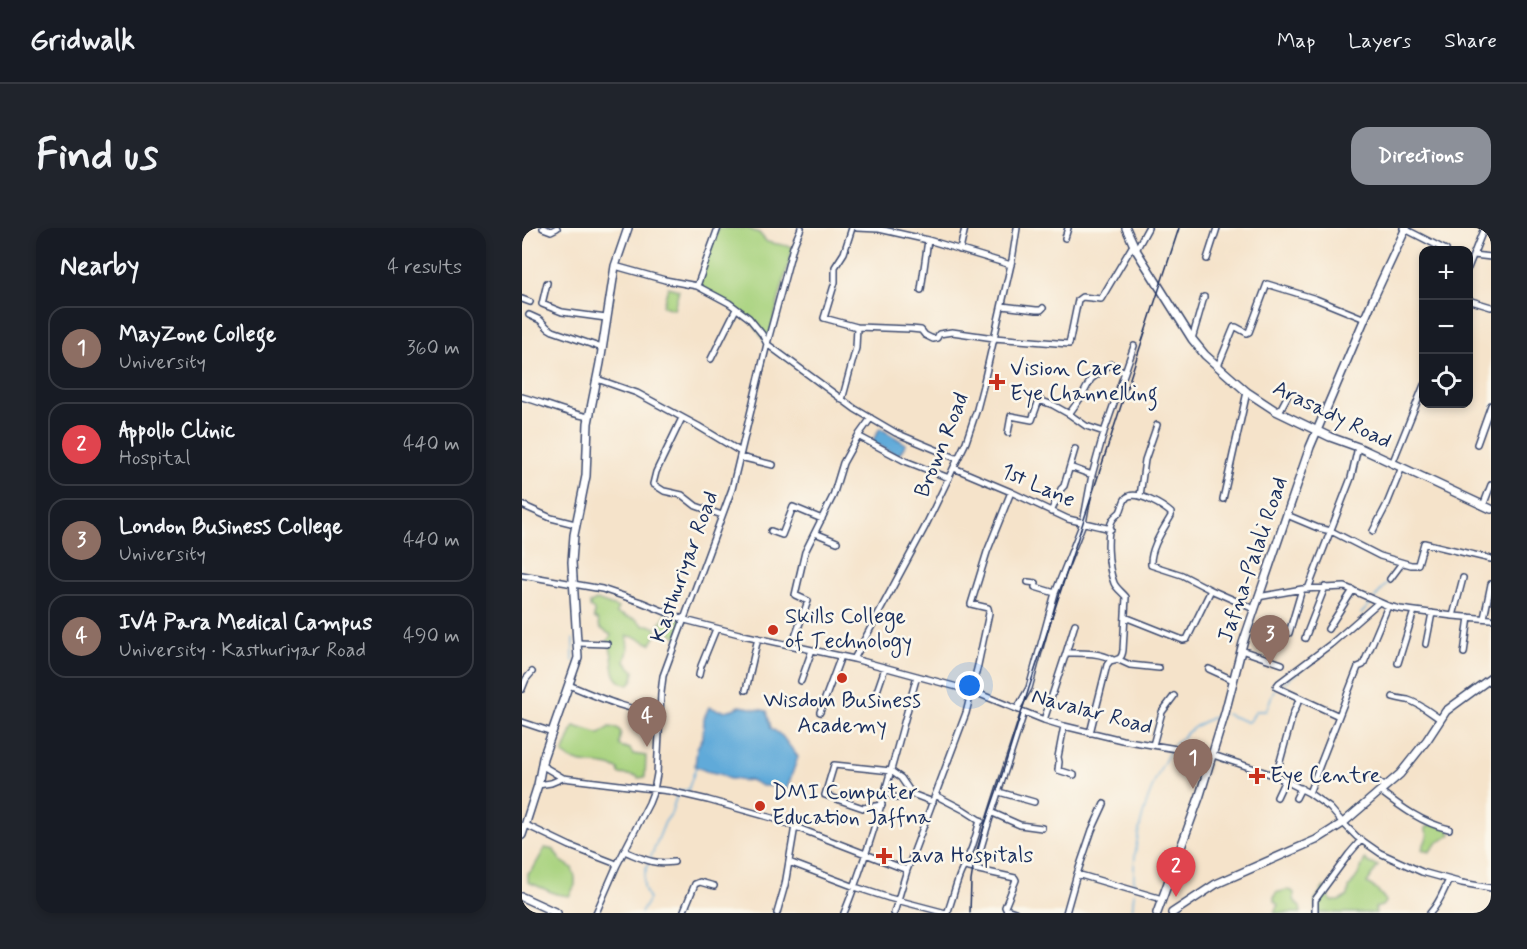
<!DOCTYPE html>
<html lang="en">
<head>
<meta charset="utf-8">
<style>
  body { margin:0; font-family:Mynerve,sans-serif; background:#20242c; color:#f1f3f6 }
  .controls { position:absolute; right:18px; top:18px; display:grid; overflow:hidden; border-radius:12px; box-shadow:0 3px 9px #0003 }
  .controls button { width:54px; height:54px; display:grid; place-items:center; padding:0; border:0; border-bottom:2px solid #363941; background:#171b24; color:#f1f3f6; font:30px sans-serif }
  .you { position:absolute; left:448px; top:458px; width:21px; height:21px; margin:-15px; border:4px solid #fff; border-radius:50%; background:#1a73e8; box-shadow:0 0 0 9px #1a73e833 }
  .badge { display:grid; place-items:center; width:39px; height:39px; border-radius:50%; background:#8c9099; color:#fff; font-size:20px; font-weight:700 }
  .pin { position:absolute; translate:-50% -50px; filter:drop-shadow(0 2px 3px #0008) }
  .pin::after { content:''; position:absolute; top:32px; width:21px; height:18px; background:inherit; clip-path:polygon(0 0,100% 0,50% 100%) }
  .list { margin:0; padding:0; list-style:none }
  h2 { display:flex; justify-content:space-between; align-items:center; height:78px; margin:0; padding:0 24px; font-size:26px }
  h2 small { font-size:20px; font-weight:400; color:#9ea1a6 }
  .list li { display:grid; grid-template-columns:39px 1fr auto; gap:18px; align-items:center; box-sizing:border-box; height:84px; margin:0 12px 12px; padding:0 12px; border:2px solid #363941; border-radius:18px }
  .list b { display:block; font-size:22px; white-space:nowrap }
  .list p { margin:0; font-size:20px; white-space:nowrap; color:#9ea1a6 }
  .list em { font-size:20px; font-style:normal; color:#9ea1a6 }
  .icon { flex:none; width:33px; height:33px; fill:none; stroke:currentColor; stroke-width:2; stroke-linecap:round; stroke-linejoin:round }
  .map { position:relative; flex:none; width:969px; height:685px; overflow:hidden; border-radius:18px }
  header { display:flex; align-items:center; gap:36px; box-sizing:border-box; height:84px; padding:0 30px; background:#171b24; border-bottom:2px solid #363941 }
  header strong { font-size:28px }
  nav { display:flex; gap:33px; margin-inline-start:auto; font-size:21px }
  .intro { display:flex; align-items:center; justify-content:space-between; box-sizing:border-box; height:144px; padding:0 36px }
  h1 { margin:0; font-size:42px }
  .button { padding:15px 27px; border-radius:18px; background:#8c9099; color:#fff; font-size:21px; font-weight:700 }
  main { display:flex; gap:36px; padding:0 36px }
  aside { flex:1; background:#171b24; border-radius:18px; box-shadow:0 3px 9px #0003 }
  .map>svg:first-child { display:block }
  .green { fill:#a7d27d; stroke:#61806e; stroke-width:1.5 }
  .water { fill:#61aad9; stroke:#3e6c9c; stroke-width:1.5 }
  .lines { fill:none; stroke-linecap:round; stroke-linejoin:round }
  .stream { stroke:#61aad9; stroke-width:1.5 }
  .minor-casing { stroke:#3c4a6e; stroke-width:8 }
  .major-casing { stroke:#3c4a6e; stroke-width:10 }
  .minor { stroke:#fff; stroke-width:5 }
  .major { stroke:#fff; stroke-width:7 }
  .rail { stroke:#1b2f5e; stroke-width:1.5 }
  .poi-dot { fill:#c8321e; stroke:#fbf7ec; stroke-width:2 }
  .labels { text-anchor:middle; dominant-baseline:central; stroke-width:5; stroke-linejoin:round; paint-order:stroke }
  .poi-label { font-size:22px; fill:#1b2f5e; stroke:#fbf7ec; text-anchor:start }
  .street-label { font-size:22px; fill:#1b2f5e; stroke:#fbf7ec }
</style>
</head>
<body>
<header>
<strong>Gridwalk</strong>
<nav><a>Map</a><a>Layers</a><a>Share</a></nav>
</header>
<div class="intro"><h1>Find us</h1><a class="button">Directions</a></div>
<main>
<aside>
<h2>Nearby<small>4 results</small></h2>
<ul class="list">
<li><span class="badge" style="background:#8d6e63">1</span><div><b>MayZone College</b><p>University</p></div><em>360 m</em></li>
<li><span class="badge" style="background:#e0444e">2</span><div><b>Appollo Clinic</b><p>Hospital</p></div><em>440 m</em></li>
<li><span class="badge" style="background:#8d6e63">3</span><div><b>London Business College</b><p>University</p></div><em>440 m</em></li>
<li><span class="badge" style="background:#8d6e63">4</span><div><b>IVA Para Medical Campus</b><p>University · Kasthuriyar Road</p></div><em>490 m</em></li>
</ul>
</aside>
<div class="map">
<svg width="969" height="685" viewBox="0 0 969 685">
  <rect width="100%" height="100%" fill="#fbf7ec"/>
  <filter id="ink" filterUnits="userSpaceOnUse"><feTurbulence type="fractalNoise" baseFrequency=".0167" numOctaves="2"/><feDisplacementMap in="SourceGraphic" scale="12" xChannelSelector="R" yChannelSelector="G"/><feConvolveMatrix kernelMatrix="1 2 1 2 8 2 1 2 1" color-interpolation-filters="sRGB"/></filter>
  <filter id="wash" filterUnits="userSpaceOnUse"><feTurbulence type="fractalNoise" baseFrequency=".008" numOctaves="4" result="noise"/><feDisplacementMap in="SourceGraphic" scale="24" xChannelSelector="R" yChannelSelector="G"/><feGaussianBlur stdDeviation="1.35" result="paint"/><feColorMatrix in="noise" values="0 0 0 0 0 0 0 0 0 0 0 0 0 0 0 0 0 1.4 0 .05"/><feComposite in="paint" operator="in"/></filter>
  <g filter="url(#wash)">
    <rect width="100%" height="100%" fill="#f5e3ca"/>
    <path class="green" d="M196,0H224L237,5L245,14L271,19L245,116L227,90L175,58Z
      M146,59L157,62L152,81L141,78Z
      M75,372L96,380L94,385L115,392L122,398L127,397L134,400V407L129,416L113,409L105,408L106,422L103,434L112,443L111,451L107,457C83,452 96,427 85,414L89,407L78,400L76,392L72,390V382L68,379V375Z
      M144,385L163,392L156,409L137,398Z
      M52,498L78,506L87,499L95,500L99,504L97,516L98,518L108,521L111,526L124,528L123,549L116,550L115,548L97,546L96,541C77,532 59,541 41,526Z
      M910,596L927,601L929,606C925,611 920,611 915,615C912,618 910,621 907,624L900,621L906,607L903,600Z
      M23,620L32,622L38,632L50,640L53,649V657L47,668L34,666L6,654V646L11,641Z
      M843,631L847,635L856,638L845,655C852,659 860,667 864,673L860,678L853,680L854,685H793V672L802,659L804,666L810,673H817L826,668L827,660L836,647Z
      M764,662L770,663L772,665C771,671 774,676 778,679L779,685H752L756,677L752,673V669L754,665Z"/>
    <path class="water" d="M358,200L384,216L376,228L350,214Z
      M218,478L245,483L249,500L260,508L276,529L264,563L249,558H240L228,552L220,553L214,551H207L198,546L184,543L173,538L175,520L181,509L182,490L187,479C199,484 206,484 218,478Z"/>
    <g class="lines">
      <path class="stream" d="M48,358L49,364
        M853,370L867,353
        M839,386L850,374
        M51,433V411
        M759,457L781,440
        M704,486L725,494L728,493L734,483H744L752,462
        M652,518C664,503 682,492 700,486
        M157,563L166,562L174,539
        M128,631L143,594L149,586L155,567
        M612,659C610,610 625,563 649,521
        M119,685L127,671C119,657 121,650 126,636
        M610,685L612,664"/>
    </g>
  </g>
  <g filter="url(#ink)">
    <g class="lines">
      <defs>
        <path id="minor" d="M21,0L29,3L35,0
          M330,0L322,25L313,39V54L302,90L335,99L389,101L399,102L403,107L411,111L415,110L417,106L430,104L472,110L547,116L556,72L560,69L579,71L611,17
          M335,0L357,1L406,12L489,37
          M881,0L924,22
          M543,10L546,0
          M438,22L443,0
          M614,22L626,0
          M952,27L969,29
          M685,31L695,0
          M93,38L143,52L175,58L207,75L227,90L240,106L245,116L333,181L374,205L436,231
          M946,40L962,0
          M25,55L20,76L40,84L84,90
          M175,58L196,0
          M399,62L406,12
          M0,71L8,74
          M946,72L969,79
          M480,78L514,82H519L521,80
          M7,87L18,92L26,100L31,103L80,120
          M670,111L682,69
          M189,131L214,81
          M696,138L712,99H714L725,105L727,104L745,56L794,71L843,91
          M75,151L115,165L176,198L219,224
          M0,169C23,175 43,185 67,189
          M320,172L334,120L335,99
          M757,184L765,169
          M160,190L134,244L131,256L142,263L160,267L174,278L200,287
          M582,204L564,198L547,186L560,168L569,151L589,136L602,144
          M486,205L489,188L510,192L517,172L531,177L547,186
          M336,208L383,233L427,250
          M955,216L969,177
          M218,229L251,237
          M870,236L902,157
          M548,239L570,247
          M432,240L489,264L546,291L589,301
          M618,268L623,232L635,197
          M701,271L725,164
          M0,277L29,290L53,296
          M961,278L969,257
          M529,284L539,261L542,258L553,221
          M765,287L796,300L809,303L858,328L889,337H894L896,336L902,315L969,331
          M249,303L260,307L271,279L300,291
          M851,303L865,276L880,239
          M293,305L315,314
          M0,347L80,361L119,374L163,392L221,407L332,431L450,463L522,492L542,498L600,512L691,527L754,548L787,565L808,580L821,595L835,609L858,625L900,644L940,655L969,660
          M868,351L880,335
          M506,354L514,355L513,359L533,365
          M786,361L829,250L836,219
          M736,369L780,361L823,359L866,378L878,381L931,388L969,391
          M931,388L941,350
          M603,389L661,412L665,411L689,362L732,381
          M962,390L969,356
          M553,396L544,425C559,425 578,424 591,432
          M806,401L831,362
          M767,405L780,361
          M783,410L803,359
          M56,415L85,416
          M904,416L910,385
          M270,417L286,373L273,367L283,324L311,268L321,235L336,208L349,190
          M719,422L760,436
          M942,425L947,389
          M332,431L403,299L444,214L455,181L461,158L490,32L495,0
          M597,432L608,437L637,440
          M876,435L892,383
          M687,441L711,452
          M177,447L179,438L194,401
          M279,453L290,422
          M47,457C76,469 106,483 138,485
          M0,461L4,451L10,444
          M224,462L236,410
          M353,469L363,440
          M871,469C877,471 881,471 886,472C897,475 909,485 918,491
          M495,481L507,460L533,365L561,295L570,247L582,204L612,118
          M298,484L319,428
          M817,488L754,459L757,455L809,416L857,374
          M522,492L544,425
          M0,494L30,504
          M542,498L536,529L537,534L536,542L552,547
          M568,505L585,437L588,433C597,431 600,431 601,422L604,369C600,364 594,360 592,355C586,340 583,304 591,291C593,288 596,286 598,284C601,279 601,270 607,268C618,264 641,278 649,285V288C641,302 628,320 629,337L660,347L689,362
          M631,517L640,484L652,468
          M847,547L862,558
          M754,548L771,486L778,470
          M41,550L147,563L186,572L250,590L385,642
          M16,557L29,555L41,550L19,537
          M858,563C879,579 900,595 927,601
          M477,564L512,574
          M364,565L374,570L390,566
          M787,565L836,439L841,437L866,378
          M413,567L442,582L459,593
          M755,569L763,552
          M774,570L779,560
          M360,577L341,580L303,567L312,537L369,543L379,550L390,566L411,574
          M473,586L498,597L520,600
          M4,597L48,618L92,635
          M102,623C122,631 131,637 152,634
          M267,634L333,659L367,670L424,685L426,683C431,670 434,654 440,642C448,627 454,609 458,592
          M443,639L493,650L494,652L483,679L484,681L493,684
          M453,641C467,588 486,536 502,484
          M555,646L570,602L582,576
          M74,685L95,637L127,575L132,562L135,546L139,465L141,448L210,261L245,116L271,19L279,0
          M161,685L173,656L178,654L192,658
          M255,685L263,657L273,598
          M322,685C332,662 339,639 347,616C365,561 379,504 395,448
          M372,685L385,642L444,485L456,437L467,385L466,380L449,376L465,324L489,264
          M544,685L555,646L640,671
          M793,685V672L827,626L839,612
          M908,685C918,675 921,663 927,652"/>
        <path id="major" d="M604,0L614,22L670,111L683,127L725,164L754,183L808,209L836,219L969,281
          M0,607L16,557L21,530L56,430L50,334L52,307L64,248L66,195L78,135L93,38L106,0
          M0,669L35,685
          M635,685L678,567L703,485L721,415L788,219L852,69L884,0
          M650,685L694,656L794,612L821,595L878,546L905,512L924,483L932,477L969,450"/>
      </defs>
      <use href="#minor" class="minor-casing"/>
      <use href="#major" class="major-casing"/>
      <use href="#minor" class="minor"/>
      <use href="#major" class="major"/>
      <path class="rail" d="M448,685L449,653L451,640L462,599L478,553L507,460L657,0"/>
    </g>
  </g>
  <g class="poi-dot">
    <path d="M472 145h6v6h6v6h-6v6h-6v-6h-6v-6h6z"/>
    <circle cx="251" cy="402" r="6"/>
    <circle cx="320" cy="450" r="6"/>
    <path d="M732 539h6v6h6v6h-6v6h-6v-6h-6v-6h6z"/>
    <circle cx="238" cy="578" r="6"/>
    <path d="M359 619h6v6h6v6h-6v6h-6v-6h-6v-6h6z"/>
  </g>
  <g class="labels">
    <g class="poi-label">
      <text x="488" y="141">Vision Care<tspan x="488" dy="25">Eye Channelling</tspan></text>
      <text x="263" y="389">Skills College<tspan x="263" dy="25">of Technology</tspan></text>
      <text x="320" y="473" text-anchor="middle">Wisdom Business<tspan x="320" dy="25">Academy</tspan></text>
      <text x="748" y="548">Eye Centre</text>
      <text x="250" y="565">DMI Computer<tspan x="250" dy="25">Education Jaffna</tspan></text>
      <text x="376" y="628">Lava Hospitals</text>
    </g>
    <g class="street-label">
      <text transform="translate(810 187) rotate(26)">Arasady Road</text>
      <text transform="translate(420 217) rotate(-68)">Brown Road</text>
      <text transform="translate(516 258) rotate(24)">1st Lane</text>
      <text transform="translate(731 332) rotate(-71)">Jafna-Palali Road</text>
      <text transform="translate(163 339) rotate(-70)">Kasthuriyar Road</text>
      <text transform="translate(570 484) rotate(15)">Navalar Road</text>
    </g>
  </g>
</svg>
<div class="controls">
<button>+</button>
<button>−</button>
<button><svg class="icon" aria-label="locate" viewBox="0 0 24 24"><circle cx="12" cy="12" r="6"/><path d="M12 2v4M12 18v4M2 12h4M18 12h4"/></svg></button>
</div>
<div class="you"></div>
<div class="pin badge" style="left:671px;top:561px;background:#8d6e63">1</div>
<div class="pin badge" style="left:654px;top:669px;background:#e0444e">2</div>
<div class="pin badge" style="left:748px;top:437px;background:#8d6e63">3</div>
<div class="pin badge" style="left:125px;top:519px;background:#8d6e63">4</div>
</div>
</main>
</body>
</html>
